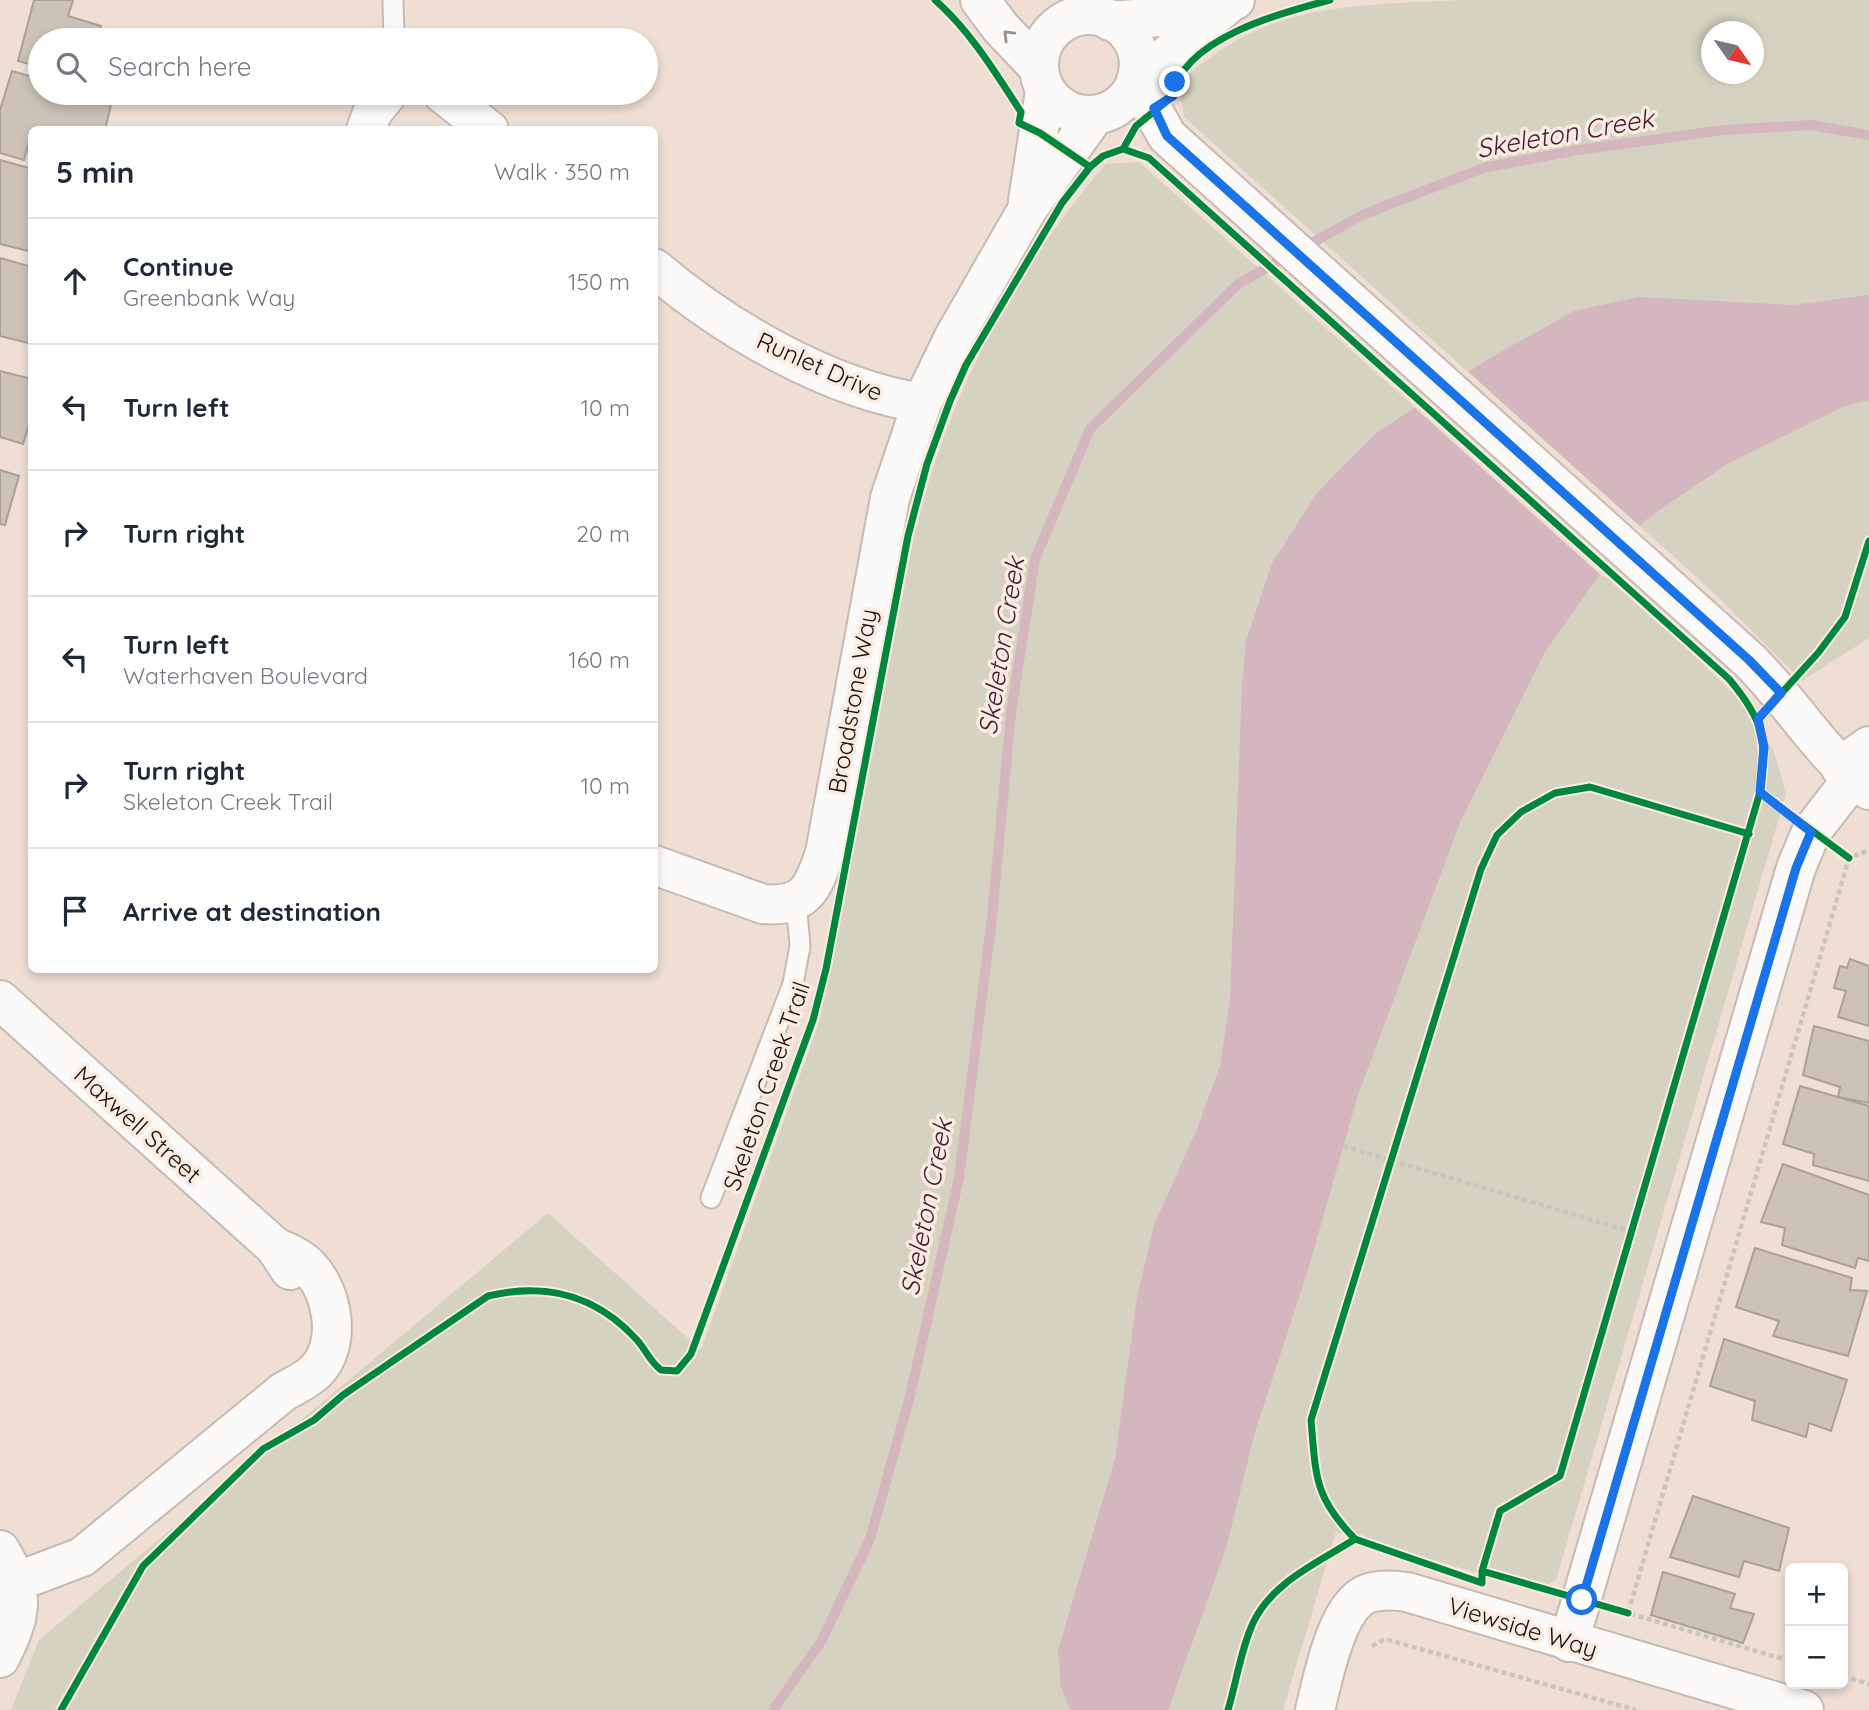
<!DOCTYPE html>
<html lang="en">
<head>
<meta charset="utf-8">
<style>
  body { margin:0; font-family:Quicksand,sans-serif; background:#f6f6f7; color:#1f2937 }
  .controls { position:absolute; right:21px; bottom:21px; display:grid; overflow:hidden; border-radius:10px; box-shadow:0 4px 10px #0003 }
  .controls button { width:63px; height:63px; display:grid; place-items:center; padding:0; border:0; border-bottom:2px solid #e0e1e3; background:#fff; color:#1f2937; font:35px sans-serif }
  .compass { position:absolute; left:1701px; top:21px; width:63px; height:63px; border-radius:50%; background:#fff; box-shadow:0 4px 10px #0003; rotate:124deg }
  .stop { position:absolute; width:21px; height:21px; margin:-16px; border:5px solid #1a73e8; border-radius:50%; background:#fff }
  .stop.end { background:#1a73e8; border-color:#fff; box-shadow:0 2px 7px #0008 }
  .list { margin:0; padding:0; list-style:none }
  h2 { display:flex; justify-content:space-between; align-items:center; height:91px; margin:0; padding:0 28px; font-size:30px }
  h2 small { font-size:23px; font-weight:400; color:#747a83 }
  .list li { display:grid; grid-template-columns:46px 1fr auto; gap:21px; align-items:center; box-sizing:border-box; height:126px; padding:0 28px; border-top:2px solid #e0e1e3 }
  .list b { display:block; font-size:26px; white-space:nowrap }
  .list p { margin:0; font-size:23px; white-space:nowrap; color:#747a83 }
  .list em { font-size:23px; font-style:normal; color:#747a83 }
  .icon { flex:none; width:38px; height:38px; fill:none; stroke:currentColor; stroke-width:2; stroke-linecap:round; stroke-linejoin:round }
  .map { position:relative; flex:none; width:1869px; height:1710px; overflow:hidden }
  .search { position:absolute; background:#fff; box-shadow:0 4px 10px #0003; left:28px; top:28px; width:630px; height:77px; display:flex; align-items:center; gap:18px; box-sizing:border-box; padding:0 24px; border-radius:38px; color:#747a83; font-size:26px }
  .panel { position:absolute; background:#fff; box-shadow:0 4px 10px #0003; left:28px; top:126px; width:630px; height:847px; border-radius:10px }
  .map>svg:first-child { display:block }
  .green { fill:#d6d2c1; fill-rule:evenodd }
  .water { fill:#d4b6bf }
  .pier { fill:#eeded4 }
  .lines { fill:none; stroke-linecap:round; stroke-linejoin:round }
  .stream { stroke:#d4b6bf; stroke-width:10 }
  .building { fill:#ccc2b7; stroke:#aaa096; stroke-width:2 }
  .service-casing { stroke:#c6bab2; stroke-width:23 }
  .minor-casing { stroke:#c6bab2; stroke-width:42 }
  .path { stroke:#c9c3c1; stroke-width:4.5; stroke-dasharray:5 3.5; stroke-linecap:butt }
  .service { stroke:#fcfaf9; stroke-width:19 }
  .minor { stroke:#fcfaf9; stroke-width:38 }
  .cycleway-casing { stroke:#fcebe0; stroke-width:11 }
  .cycleway { stroke:#00873e; stroke-width:7 }
  .oneway { stroke:#97918e }
  .route { stroke:#1a73e8; stroke-width:9 }
  .labels { text-anchor:middle; dominant-baseline:central; stroke-width:7; stroke-linejoin:round; paint-order:stroke }
  .street-label { font-size:24px; fill:#1b110b; stroke:#fcebe0 }
  .water-label { font-size:26px; font-style:italic; fill:#481b34; stroke:#fcebe0 }
</style>
</head>
<body>
<div class="map">
<svg width="1869" height="1710" viewBox="0 0 1869 1710">
  <rect width="100%" height="100%" fill="#eeded4"/>
  <path class="green" d="M1462,0H1869V638L1802,681L1713,592L1184,117C1183,109 1180,98 1181,90C1182,76 1199,66 1209,59C1282,1 1374,5 1462,0ZM1712,32H1754V74H1712Z
    M1139,162L1688,650L1735,695L1774,751L1786,794L1556,1580L1536,1590L1336,1532L1283,1710H11L39,1640L548,1213L701,1350L820,1020L912,547C942,407 1012,272 1106,164Z"/>
  <path class="water" d="M1869,295V400L1845,406L1727,464L1644,521L1593,584L1545,652L1460,823L1358,1095L1308,1270L1255,1432L1226,1549L1168,1710H1070L1061,1687L1058,1650L1115,1459L1137,1297L1154,1225L1197,1129L1220,1066L1230,999L1242,685L1246,641L1272,563L1317,493L1375,434L1488,359L1574,311L1638,297L1793,305Z"/>
  <path class="pier" d="M1466,370L1643,529L1603,577L1412,405Z"/>
  <g class="lines">
    <path class="stream" d="M773,1710L822,1640L870,1539L910,1396L959,1178L992,918L1011,713L1035,559L1090,429L1238,284L1362,215L1483,168L1578,150L1724,130L1811,125L1869,135"/>
  </g>
  <path class="building" d="M34,0H73L68,16L101,26L97,38L104,40H40V67L18,61Z
    M12,71L40,79V93H88L112,100L105,130H32L24,160L0,153V110Z
    M0,160L29,168L32,252L0,244Z
    M0,258L32,267V344L0,336Z
    M0,371L32,379V415L23,444L0,437Z
    M0,470L19,476L5,525L0,524Z
    M1850,959L1869,966V1026L1838,1017L1846,991L1834,988L1840,966L1847,968Z
    M1814,1026L1869,1041V1103L1838,1097L1840,1087L1803,1075Z
    M1800,1086L1869,1106V1181L1813,1165L1814,1154L1783,1144Z
    M1783,1164L1869,1195V1261L1858,1258L1855,1268L1782,1245L1785,1228L1761,1222Z
    M1755,1248L1852,1278L1850,1290L1867,1291L1848,1356L1773,1336L1779,1321L1736,1307Z
    M1724,1339L1847,1380L1831,1431L1809,1423L1806,1437L1752,1420L1755,1401L1710,1386Z
    M1693,1496L1789,1528L1779,1571L1744,1561L1739,1577L1670,1557Z
    M1663,1572L1735,1594L1730,1608L1754,1614L1743,1643L1651,1615Z"/>
  <g class="lines">
    <defs>
      <path id="service" d="M393,0L394,40
        M711,1198L793,984L800,946L796,901"/>
      <path id="minor" d="M980,0L1001,28L1039,68
        M1039 65a50 50 0 1 1 100 0a50 50 0 1 1-100 0Z
        M1110,21L1160,17L1235,0
        M1138,71L1158,63L1226,6
        M1136,80L1167,136L1749,660C1791,701 1822,756 1869,790
        M442,93L489,130
        M366,130L372,113L388,93
        M1028,201L1045,91
        M654,268C726,329 829,389 922,403
        M1840,767L1869,746
        M654,865L763,904C805,908 813,889 825,853L890,498L922,403L954,337L1027,210L1095,115
        M0,1000L275,1247L290,1270
        M0,1550C26,1592 22,1615 0,1658
        M0,1588L82,1557L283,1392C293,1386 307,1380 315,1372C343,1345 333,1291 308,1266C299,1257 287,1252 275,1247
        M1569,1642L1796,868L1811,832L1853,778
        M1315,1710C1323,1679 1336,1604 1369,1593C1382,1589 1394,1590 1407,1592L1804,1710"/>
    </defs>
    <use href="#service" class="service-casing"/>
    <use href="#minor" class="minor-casing"/>
    <path class="path" d="M1343,1146L1629,1231
      M1372,1646L1385,1639L1636,1710
      M1790,1661L1628,1613L1849,858L1869,850
      M1843,1676L1869,1684"/>
    <use href="#service" class="service"/>
    <use href="#minor" class="minor"/>
    <defs>
      <path id="cycleway" d="M935,0C971,32 995,72 1021,112L1019,123L1040,133L1090,167
        M1123,149L1149,158L1729,679C1763,719 1768,740 1760,792L1560,1476L1500,1511L1482,1571
        M1758,719L1818,653L1845,617L1869,541
        M1760,792L1849,858
        M1355,1539L1482,1583V1571L1628,1613
        M61,1710L143,1566L263,1449L314,1420L343,1395L488,1296C547,1282 596,1295 637,1340C646,1350 650,1362 661,1370L677,1371L691,1354L813,1020L826,969L908,536L927,464L950,401L966,365L1062,203L1090,167L1103,156L1123,149L1136,126L1173,96C1181,39 1283,12 1330,0
        M1228,1710C1236,1683 1242,1645 1254,1621C1274,1581 1319,1562 1355,1539C1314,1497 1316,1477 1311,1420L1481,869L1497,835L1521,812L1555,793L1590,787L1749,834"/>
    </defs>
    <use href="#cycleway" class="cycleway-casing"/>
    <use href="#cycleway" class="cycleway"/>
  </g>
  <defs><path id="oneway-chevron" d="M-2-3.5L2.5 0L-2 3.5" fill="none" stroke-width="1.6" stroke-linecap="round" stroke-linejoin="round" transform="scale(1.75)"/></defs>
  <use class="oneway" href="#oneway-chevron" transform="translate(1008 35) rotate(-135)"/>
  <g class="lines">
    <path class="route" d="M1175,82L1173,96L1154,108L1167,136L1749,660L1781,693L1758,719L1764,747L1760,792L1811,832L1796,868L1582,1600"/>
  </g>
  <g class="labels">
    <g class="street-label">
      <text transform="translate(820 366) rotate(24)">Runlet Drive</text>
      <text transform="translate(852 701) rotate(-80)">Broadstone Way</text>
      <text transform="translate(766 1086) rotate(-71)">Skeleton Creek Trail</text>
      <text transform="translate(138 1124) rotate(42)">Maxwell Street</text>
      <text transform="translate(1523 1627) rotate(17)">Viewside Way</text>
    </g>
    <g class="water-label">
      <text transform="translate(1565 133) rotate(-10)">Skeleton Creek</text>
      <text transform="translate(1001 646) rotate(-81)">Skeleton Creek</text>
      <text transform="translate(926 1207) rotate(-79)">Skeleton Creek</text>
    </g>
  </g>
</svg>
<div class="controls">
<button>+</button>
<button>−</button>
</div>
<svg class="compass" viewBox="-18 -18 36 36"><path d="M0-13l5 13h-10z" fill="#e53935"/><path d="M0 13l5-13h-10z" fill="#747a83"/></svg>
<div class="stop" style="left:1582px;top:1600px"></div>
<div class="stop end" style="left:1175px;top:82px"></div>
<div class="search"><svg class="icon" aria-label="search" viewBox="0 0 24 24"><circle cx="10" cy="10" r="6"/><path d="M15 15l6 6"/></svg>Search here</div>
<section class="panel">
<h2>5 min<small>Walk · 350 m</small></h2>
<ul class="list">
<li><svg class="icon" aria-label="ahead" viewBox="0 0 24 24"><path d="M12 20V5M6 11l6-6 6 6"/></svg><div><b>Continue</b><p>Greenbank Way</p></div><em>150 m</em></li>
<li><svg class="icon" aria-label="left" viewBox="0 0 24 24"><path d="M17 20v-9H6M10 6l-5 5 5 5"/></svg><div><b>Turn left</b></div><em>10 m</em></li>
<li><svg class="icon" aria-label="right" viewBox="0 0 24 24"><path d="M7 20v-9h11M14 6l5 5-5 5"/></svg><div><b>Turn right</b></div><em>20 m</em></li>
<li><svg class="icon" aria-label="left" viewBox="0 0 24 24"><path d="M17 20v-9H6M10 6l-5 5 5 5"/></svg><div><b>Turn left</b><p>Waterhaven Boulevard</p></div><em>160 m</em></li>
<li><svg class="icon" aria-label="right" viewBox="0 0 24 24"><path d="M7 20v-9h11M14 6l5 5-5 5"/></svg><div><b>Turn right</b><p>Skeleton Creek Trail</p></div><em>10 m</em></li>
<li><svg class="icon" aria-label="arrive" viewBox="0 0 24 24"><path d="M6 21V4h12l-3 4 3 4H6"/></svg><div><b>Arrive at destination</b></div></li>
</ul>
</section>
</div>
</body>
</html>
